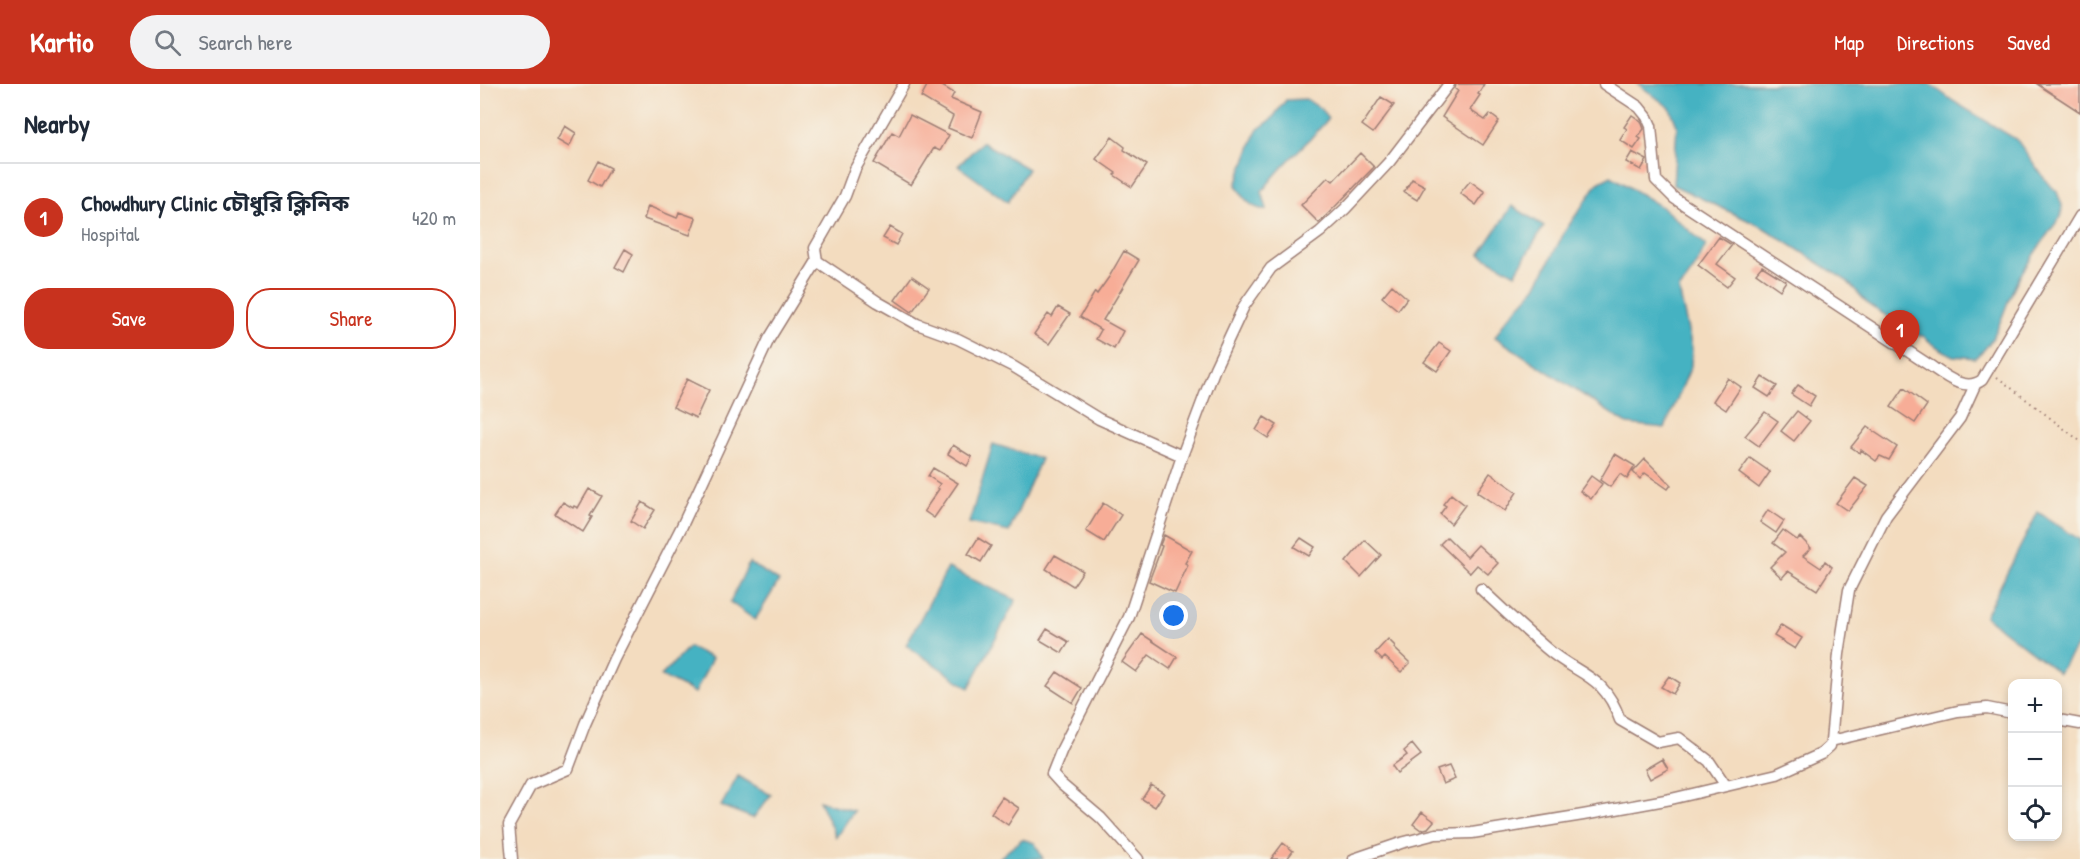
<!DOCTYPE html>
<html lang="en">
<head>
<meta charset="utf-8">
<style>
  body { margin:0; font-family:"Patrick Hand","Noto Sans Bengali",sans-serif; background:#f2f2f3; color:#1f2937 }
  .controls { position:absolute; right:18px; bottom:18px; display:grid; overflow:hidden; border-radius:12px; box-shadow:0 3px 9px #0003 }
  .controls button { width:54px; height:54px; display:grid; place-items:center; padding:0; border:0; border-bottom:2px solid #e0e1e3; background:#fff; color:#1f2937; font:30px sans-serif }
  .you { position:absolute; left:694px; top:532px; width:21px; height:21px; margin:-15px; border:4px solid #fff; border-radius:50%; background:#1a73e8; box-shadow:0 0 0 9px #1a73e833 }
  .badge { display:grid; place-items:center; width:39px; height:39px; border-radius:50%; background:#c8321e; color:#fff; font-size:20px; font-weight:700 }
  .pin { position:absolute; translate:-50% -50px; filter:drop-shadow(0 2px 3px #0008) }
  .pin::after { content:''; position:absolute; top:32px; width:21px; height:18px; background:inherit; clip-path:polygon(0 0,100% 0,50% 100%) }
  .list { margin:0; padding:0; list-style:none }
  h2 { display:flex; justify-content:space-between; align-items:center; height:78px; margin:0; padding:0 24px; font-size:26px }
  h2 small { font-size:20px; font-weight:400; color:#747a83 }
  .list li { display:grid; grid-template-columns:39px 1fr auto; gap:18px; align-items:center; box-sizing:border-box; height:108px; padding:0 24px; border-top:2px solid #e0e1e3 }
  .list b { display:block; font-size:22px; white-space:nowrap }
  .list p { margin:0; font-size:20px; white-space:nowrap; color:#747a83 }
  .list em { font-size:20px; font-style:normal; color:#747a83 }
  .actions { display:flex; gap:12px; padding:18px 24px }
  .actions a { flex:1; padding:14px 0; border:2px solid #c8321e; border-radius:24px; text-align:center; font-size:21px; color:#c8321e }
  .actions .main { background:#c8321e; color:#fff }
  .icon { flex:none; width:33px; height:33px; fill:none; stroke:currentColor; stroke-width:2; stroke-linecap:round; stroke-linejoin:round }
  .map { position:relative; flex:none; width:1600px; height:775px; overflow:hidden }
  header { display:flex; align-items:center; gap:36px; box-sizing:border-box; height:84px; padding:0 30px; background:#c8321e; color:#fff }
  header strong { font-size:28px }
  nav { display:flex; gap:33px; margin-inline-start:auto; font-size:21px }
  .search { width:420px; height:54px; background:#f2f2f3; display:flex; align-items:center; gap:15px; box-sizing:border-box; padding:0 21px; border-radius:33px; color:#747a83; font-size:22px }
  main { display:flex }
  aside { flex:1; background:#fff }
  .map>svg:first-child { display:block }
  .water { fill:#45b2c2; stroke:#486876; stroke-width:1.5 }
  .building { fill:#f7ad97 }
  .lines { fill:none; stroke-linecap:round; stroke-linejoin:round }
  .street-casing { stroke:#9e7e75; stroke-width:13 }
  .path { stroke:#9e7e75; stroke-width:2; stroke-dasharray:1.5 4.5; stroke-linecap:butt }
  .street { stroke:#fff; stroke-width:10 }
</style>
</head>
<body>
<header>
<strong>Kartio</strong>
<div class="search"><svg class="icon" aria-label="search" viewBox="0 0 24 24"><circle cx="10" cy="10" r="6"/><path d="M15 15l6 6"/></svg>Search here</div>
<nav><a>Map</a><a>Directions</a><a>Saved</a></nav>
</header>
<main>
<aside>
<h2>Nearby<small></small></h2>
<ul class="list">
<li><span class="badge">1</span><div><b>Chowdhury Clinic চৌধুরি ক্লিনিক</b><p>Hospital</p></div><em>420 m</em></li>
</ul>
<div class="actions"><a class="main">Save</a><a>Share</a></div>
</aside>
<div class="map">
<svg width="1600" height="775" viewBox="0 0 1600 775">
  <rect width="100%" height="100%" fill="#f7f3e8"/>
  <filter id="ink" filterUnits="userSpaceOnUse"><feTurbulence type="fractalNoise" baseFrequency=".0167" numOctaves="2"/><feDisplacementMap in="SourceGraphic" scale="12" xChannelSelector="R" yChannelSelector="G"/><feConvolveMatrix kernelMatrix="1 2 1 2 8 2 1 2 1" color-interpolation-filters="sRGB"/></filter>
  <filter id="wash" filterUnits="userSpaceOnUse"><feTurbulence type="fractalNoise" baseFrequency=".008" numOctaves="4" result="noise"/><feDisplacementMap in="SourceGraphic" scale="24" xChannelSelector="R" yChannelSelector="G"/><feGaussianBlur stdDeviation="1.35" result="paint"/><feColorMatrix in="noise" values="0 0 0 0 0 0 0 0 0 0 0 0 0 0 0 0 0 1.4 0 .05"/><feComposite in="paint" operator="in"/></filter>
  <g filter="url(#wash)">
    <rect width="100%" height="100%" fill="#f3dcbf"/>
    <path class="water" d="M1158,0H1450L1473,17L1537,56L1566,97L1577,108L1582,121L1581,133C1566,150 1554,171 1541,190C1524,216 1522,254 1495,274L1473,272L1452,260L1443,252L1420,248L1407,232L1390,222L1367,197L1284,144L1193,101L1197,42L1190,24Z
      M826,15L841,25L848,35C827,61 801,80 782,108L787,125C772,127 763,113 756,101L777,46L791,36L806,16Z
      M502,58L548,85L528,118L478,82Z
      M1131,92L1182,123L1226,161L1216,182L1199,206L1212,264L1211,282L1185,344L1147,340L1015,253L1025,237L1056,203L1085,147L1118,99Z
      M1032,122L1064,142L1035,190L1000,170Z
      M513,360L561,375L529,448L489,439Z
      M1558,428L1600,456V557L1579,589L1505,532Z
      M269,479L299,497L275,536L250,518Z
      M468,484L536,516L489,604L426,561Z
      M209,563L232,574L215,609L181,592Z
      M258,692L291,711L273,734L241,722Z
      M339,717L374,727L356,753Z
      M542,755L555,759L563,775H518Z"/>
    <g id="blocks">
      <path class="building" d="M448,0H459L474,9L471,15L502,28L492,54L468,44L473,32L441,13Z
        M976,0H1004L998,10L1000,11L990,26L1005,36L1010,30L1019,37L1003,61L962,33L978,7L975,5Z
        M1557,0H1600V28Z
        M901,13L914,21L893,49L882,41Z
        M430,31L469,51L460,67L454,64L431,101L394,79L412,48L419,52Z
        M1152,31L1161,37L1164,45L1158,53L1161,55L1154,65L1140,56L1147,45L1144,43Z
        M85,42L96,49L89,63L77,56Z
        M632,53L645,63L644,66L667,81L652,103L634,91L636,89L616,75Z
        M1152,68L1167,76L1161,86L1146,78Z
        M880,69L894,83L839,139L821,121L848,93L853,97Z
        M118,77L131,84L120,103L108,96Z
        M932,95L945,102L937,116L924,108Z
        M990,97L1005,108L996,121L980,109Z
        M168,122L197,134L199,128L216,134L210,151L164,135Z
        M410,143L422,150L416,161L403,154Z
        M1239,153L1252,161L1237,180L1255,193L1247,203L1218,181Z
        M145,165L153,170L144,188L135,183Z
        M644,167L659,176L623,236L643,247L634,265L616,255L621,246L600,233L615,208L617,210L629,193Z
        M1282,182L1306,197L1300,206L1276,189Z
        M432,192L449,204L432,228L415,216Z
        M912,201L927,214L918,226L902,213Z
        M578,223L590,230L569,260L554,250L568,230L572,233Z
        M959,259L971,267L957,287L944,278Z
        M1282,293L1297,302L1289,313L1275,304Z
        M1248,294L1261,303L1246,326L1233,317Z
        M207,295L229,306L216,334L193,323Z
        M1318,301L1335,312L1329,322L1311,310Z
        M1424,304L1447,321L1435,339L1411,323Z
        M1317,327L1330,337L1314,357L1301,347Z
        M1285,328L1298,337L1279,362L1265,352Z
        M784,333L797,341L788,354L776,346Z
        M1387,343L1417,363L1409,376L1400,372L1396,377L1381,366L1380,369L1371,363Z
        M473,361L492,373L487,382L468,370Z
        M1135,370L1155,382L1147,395L1140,390L1130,403L1120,396Z
        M1270,374L1290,388L1279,404L1259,389Z
        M1165,375L1191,401L1188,405L1165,389L1160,395L1153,388Z
        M453,384L478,399L454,434L444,427L459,405L457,404L460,400L448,392Z
        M1010,389L1037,408L1025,427L997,408Z
        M1111,392L1122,400L1111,415L1100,407Z
        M1375,394L1388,402L1368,427L1356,419Z
        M109,405L122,412L110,432L112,433L103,448L75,430L83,418L93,424L94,422L98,424Z
        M971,410L985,421L971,440L960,430L966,422L963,420Z
        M162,418L175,426L163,445L151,437Z
        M623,419L641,431L624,458L606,447Z
        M1288,426L1304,437L1296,449L1280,438Z
        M1303,446L1317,456L1320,453L1331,464L1323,472L1341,484L1345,477L1352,483L1337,506L1308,487L1302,494L1290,483L1305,468L1293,459Z
        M684,451L712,467L705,479L708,481L695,509L669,497L682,462L680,461Z
        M967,453L987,473L998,461L1018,479L1008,490L997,481L990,489L960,460Z
        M498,454L511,462L501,478L488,470Z
        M821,454L835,463L829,472L814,463Z
        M885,456L901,471L881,493L866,478Z
        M575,471L603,487L593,502L566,485Z
        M1301,541L1322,554L1315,565L1294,552Z
        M567,545L589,558L582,569L560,556Z
        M662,550L697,573L690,585L669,571L656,588L642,578Z
        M908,555L915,562L914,564L930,579L921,588L905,573L902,576L895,569Z
        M577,588L602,604L593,619L567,602Z
        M1189,592L1200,599L1193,610L1181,603Z
        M932,660L941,671L917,689L912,682L927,671L924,667Z
        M1182,675L1188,685L1170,695L1165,685Z
        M969,682L975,695L963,700L957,686Z
        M671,701L684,709L675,723L662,715Z
        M522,713L539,724L528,741L511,729Z
        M942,728L954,737L948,744L941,746L933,740Z
        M803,759L813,767L807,775H791Z"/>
    </g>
  </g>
  <g filter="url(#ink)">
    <use href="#blocks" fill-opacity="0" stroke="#9e7e75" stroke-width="1.5"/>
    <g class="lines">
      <defs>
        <path id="street" d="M1124,0L1159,23L1167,33L1171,42L1176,96L1194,114L1449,281C1464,291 1485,309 1502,296L1600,132
          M337,177L398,218L437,240L478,255L534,283L619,335L702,372
          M1001,505C1022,525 1044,545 1066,564C1098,592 1124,589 1140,636L1178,658L1199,654L1229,677L1246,702
          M1578,636L1600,640
          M1351,657L1478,627L1507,624L1532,629
          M32,775L29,741L51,701L88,685L105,640L134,575L202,442L289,255L337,177L335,164L365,112L375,85L424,0
          M658,775L621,734L581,700L572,690L582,665L649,533L702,372L735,284L764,222L791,184L840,148L865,125L910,77L969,0
          M874,775L921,759L956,750L992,749L1103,731L1191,715L1297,690L1341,670L1350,662L1351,657L1359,570L1369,506L1406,432L1480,334L1495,301"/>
      </defs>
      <use href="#street" class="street-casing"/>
      <path class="path" d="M1517,293L1600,357"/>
      <use href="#street" class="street"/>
    </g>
  </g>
</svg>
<div class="controls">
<button>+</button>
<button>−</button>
<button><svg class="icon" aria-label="locate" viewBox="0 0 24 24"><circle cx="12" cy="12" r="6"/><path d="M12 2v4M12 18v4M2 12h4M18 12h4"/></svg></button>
</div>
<div class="you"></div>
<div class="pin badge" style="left:1420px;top:276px">1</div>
</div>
</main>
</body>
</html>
